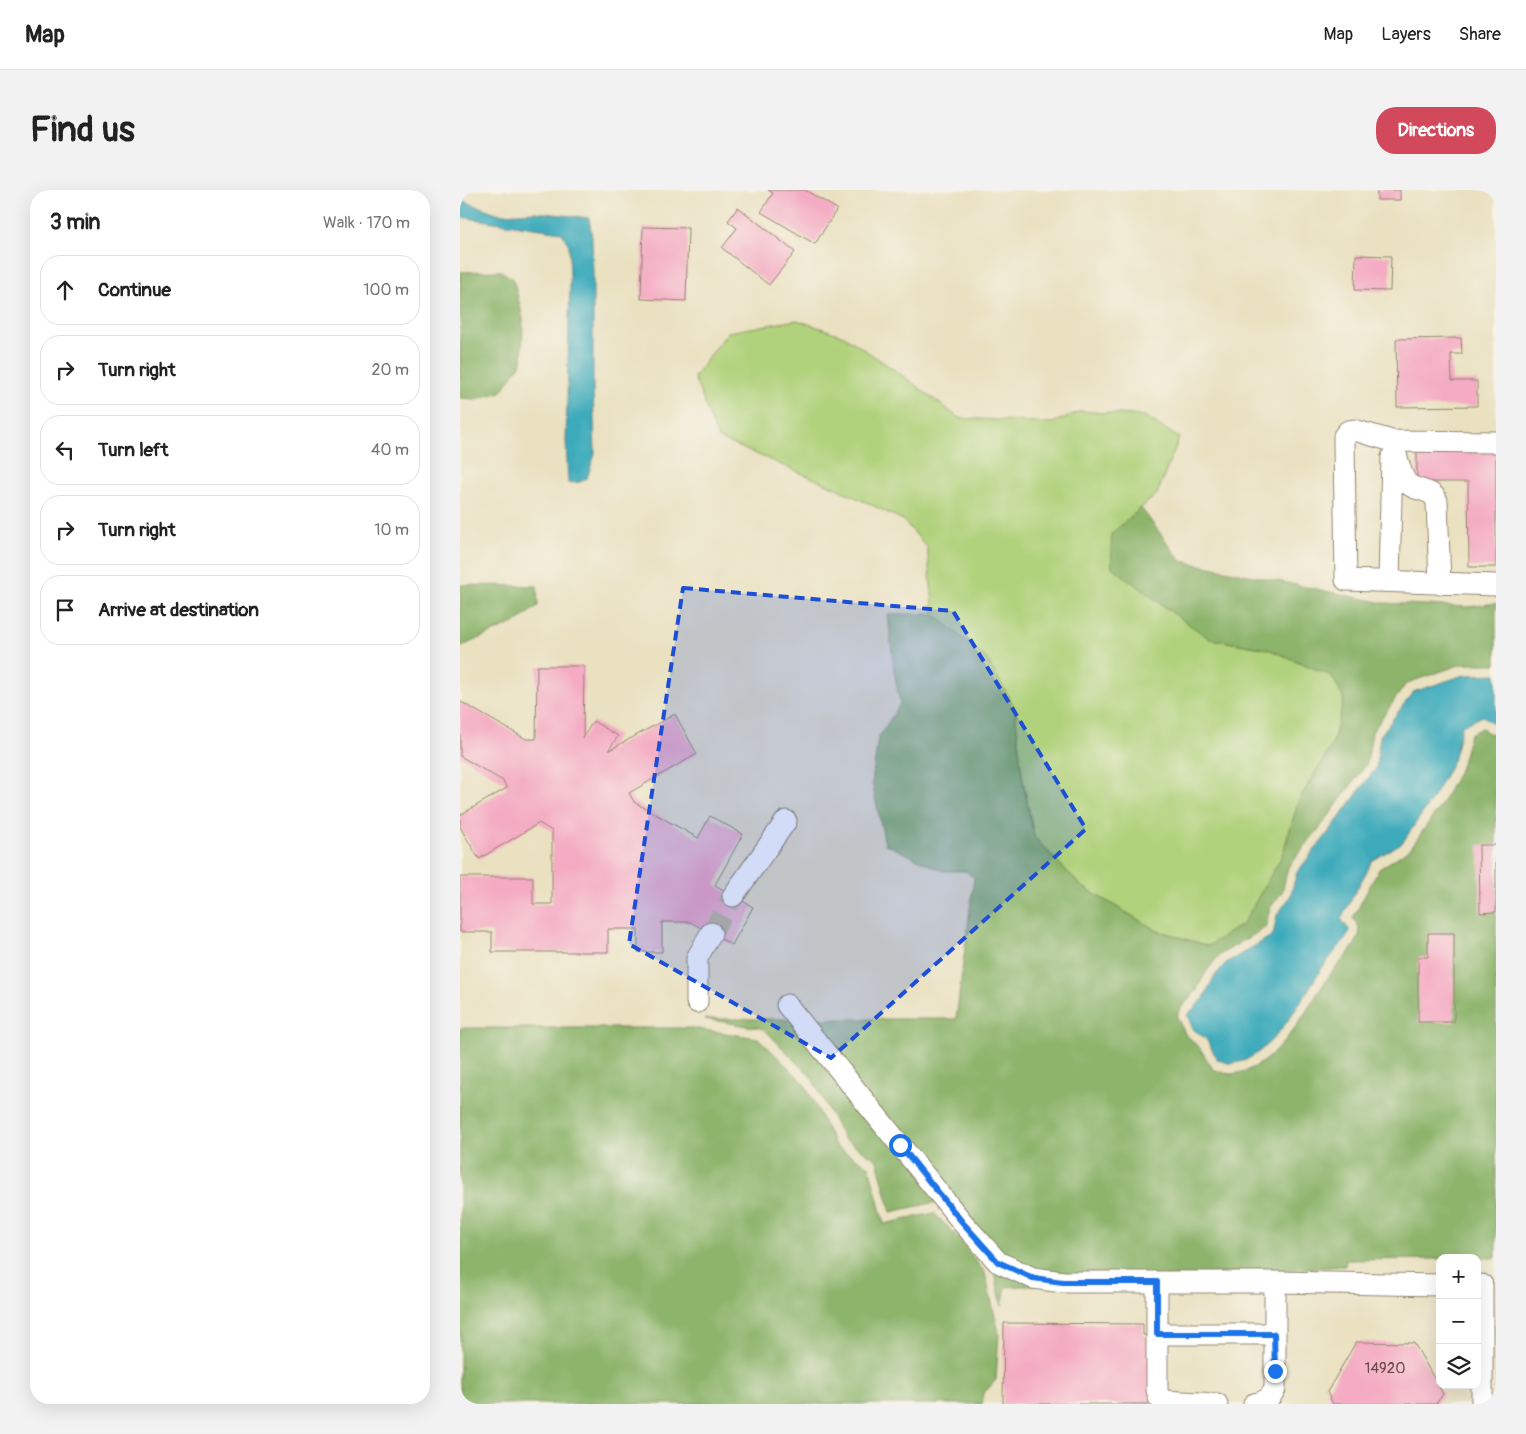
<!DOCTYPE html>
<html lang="en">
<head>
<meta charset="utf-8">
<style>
  body { margin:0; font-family:Pangolin,sans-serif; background:#f2f2f2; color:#222 }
  .controls { position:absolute; right:15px; bottom:15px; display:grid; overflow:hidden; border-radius:10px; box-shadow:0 5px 20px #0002 }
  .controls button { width:45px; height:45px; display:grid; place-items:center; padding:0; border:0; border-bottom:1px solid #e0e0e0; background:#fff; color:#222; font:25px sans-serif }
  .stop { position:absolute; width:15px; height:15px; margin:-11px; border:4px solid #1a73e8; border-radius:50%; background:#fff }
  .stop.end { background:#1a73e8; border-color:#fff; box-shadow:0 1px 5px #0008 }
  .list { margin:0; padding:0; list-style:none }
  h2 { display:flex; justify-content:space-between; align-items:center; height:65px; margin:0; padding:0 20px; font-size:21px }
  h2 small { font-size:16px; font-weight:400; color:#767676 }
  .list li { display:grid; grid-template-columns:32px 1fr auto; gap:15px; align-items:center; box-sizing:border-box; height:70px; margin:0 10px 10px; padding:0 10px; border:1px solid #e0e0e0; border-radius:20px }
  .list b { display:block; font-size:19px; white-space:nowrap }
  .list em { font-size:16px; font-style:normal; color:#767676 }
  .icon { flex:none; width:28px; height:28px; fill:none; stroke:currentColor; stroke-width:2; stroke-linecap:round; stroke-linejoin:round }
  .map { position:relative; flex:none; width:1036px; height:1214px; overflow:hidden; border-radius:20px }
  header { display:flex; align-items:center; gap:30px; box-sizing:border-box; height:70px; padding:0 25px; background:#fff; border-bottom:1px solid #e0e0e0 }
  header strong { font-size:24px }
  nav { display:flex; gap:28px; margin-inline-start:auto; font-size:18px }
  .intro { display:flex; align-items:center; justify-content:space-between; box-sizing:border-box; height:120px; padding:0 30px }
  h1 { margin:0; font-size:35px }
  .button { padding:12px 22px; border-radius:20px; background:#d1495b; color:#fff; font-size:18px; font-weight:700 }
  main { display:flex; gap:30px; padding:0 30px }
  aside { flex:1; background:#fff; border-radius:20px; box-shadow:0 5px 20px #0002 }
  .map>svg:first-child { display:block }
  .green { fill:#b1d27b; stroke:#767e4c }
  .forest { fill:#8cb46b; stroke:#646f44 }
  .water { fill:#3dabbb; stroke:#3c6a6c }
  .building { fill:#f4abc3 }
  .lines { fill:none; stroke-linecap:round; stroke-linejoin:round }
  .minor-tunnel { stroke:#c7bca0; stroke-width:21; stroke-dasharray:21 11; stroke-linecap:butt }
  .minor-casing { stroke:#928670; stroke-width:23 }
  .minor { stroke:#fff; stroke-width:21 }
  .route { stroke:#1a73e8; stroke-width:6 }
  .marked { fill:#1d4ed8; fill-opacity:0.2; stroke:#1d4ed8; stroke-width:4; stroke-dasharray:10 6; stroke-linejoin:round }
  .labels { text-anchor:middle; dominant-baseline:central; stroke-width:4; stroke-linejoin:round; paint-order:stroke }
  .number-label { font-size:15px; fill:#694a47 }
</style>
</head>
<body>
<header>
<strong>Map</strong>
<nav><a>Map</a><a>Layers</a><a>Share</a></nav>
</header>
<div class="intro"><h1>Find us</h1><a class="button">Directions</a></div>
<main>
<aside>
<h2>3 min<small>Walk · 170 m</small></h2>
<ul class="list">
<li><svg class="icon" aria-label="ahead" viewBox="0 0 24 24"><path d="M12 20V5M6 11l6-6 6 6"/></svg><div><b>Continue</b></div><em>100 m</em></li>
<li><svg class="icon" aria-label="right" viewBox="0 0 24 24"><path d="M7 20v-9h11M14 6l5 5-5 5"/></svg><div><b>Turn right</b></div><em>20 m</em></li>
<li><svg class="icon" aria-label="left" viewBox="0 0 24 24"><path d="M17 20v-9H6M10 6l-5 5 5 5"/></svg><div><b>Turn left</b></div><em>40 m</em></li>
<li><svg class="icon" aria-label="right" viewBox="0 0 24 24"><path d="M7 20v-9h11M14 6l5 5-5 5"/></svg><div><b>Turn right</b></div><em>10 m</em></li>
<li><svg class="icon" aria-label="arrive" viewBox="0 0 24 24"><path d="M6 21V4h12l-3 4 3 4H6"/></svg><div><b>Arrive at destination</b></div></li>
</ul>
</aside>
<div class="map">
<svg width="1036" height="1214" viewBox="0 0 1036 1214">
  <rect width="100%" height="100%" fill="#f7f3e8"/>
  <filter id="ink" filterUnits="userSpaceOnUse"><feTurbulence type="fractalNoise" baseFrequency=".02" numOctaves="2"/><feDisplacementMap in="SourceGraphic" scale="10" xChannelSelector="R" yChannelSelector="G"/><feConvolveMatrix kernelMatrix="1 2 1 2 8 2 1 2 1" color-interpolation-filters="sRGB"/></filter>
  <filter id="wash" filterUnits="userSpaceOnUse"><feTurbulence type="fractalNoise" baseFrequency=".0096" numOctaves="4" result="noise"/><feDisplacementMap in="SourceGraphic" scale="20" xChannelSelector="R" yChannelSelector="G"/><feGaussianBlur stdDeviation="1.12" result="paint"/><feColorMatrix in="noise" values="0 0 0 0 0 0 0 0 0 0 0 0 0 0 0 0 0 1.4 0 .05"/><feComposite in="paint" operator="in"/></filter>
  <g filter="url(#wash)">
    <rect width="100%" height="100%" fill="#eae1c1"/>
    <path class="green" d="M337,130L384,146L442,185L499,228L592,233L621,221L684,226L719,248L697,304L651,344L750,449L808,459L872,486L884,509L873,553L839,610L822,666L783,734L749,756L696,740L621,696L574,647L562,585L526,468L474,424L467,357L443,330L374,297L258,248L234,187L268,142Z"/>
    <path class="forest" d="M41,81L53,89L57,104L63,129L62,172L41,202L16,209L0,208V82Z
      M681,318L721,371L923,413L1009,417L1036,413V474H1002L950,492L945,495L912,542L907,573L862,635L828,677L822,702L810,718L805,738L759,765L746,782L736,801L719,820L717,827L725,844L739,857L753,879C758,881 765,884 771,884C817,881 847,817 870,785C879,772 895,760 899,745C901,738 897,733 893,728L919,679L950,659L981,615L1001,577L1010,544L1022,538L1028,543L1036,544V1068H980V1069L886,1070L885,1076L546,1097L542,1116L534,1080L477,1013H472L431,1022L417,970L383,948L352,888L305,840L300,838L245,829H496L514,688L506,681H483L425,654L412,593L418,548L440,514L434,481L428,424H474L526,468L555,518L562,585L574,647L621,696L696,740L748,756L783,734L822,666L839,610L873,553L884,509L872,486L808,459L750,449L710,421L652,377L651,344Z
      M0,395L77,396L78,416L56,432L0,457Z
      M0,838H231L298,848L344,893L376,957L409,976L424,1034L474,1023L497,1046L525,1083L539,1143L536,1190L523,1204L522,1214H0Z"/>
    <path class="water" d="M0,10L40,24L76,22L129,28L132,47L133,83V197L135,264L127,288L120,292L108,293L106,251L110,90L109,55L101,42L0,27Z
      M1036,484V527L1033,534L1023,526L1002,536L993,571L972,609L943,652L912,671L881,729L890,741C882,755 871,765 862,778C844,805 808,875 769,873C766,873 762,871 758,870L746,849L733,839L727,825L744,808L754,787L766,773L813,745L817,725L830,707L837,682L869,642L916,578L920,546L953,502L1004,485Z"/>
    <g id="blocks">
      <path class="building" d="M308,0H345L377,19L355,54L301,22L313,3Z
        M917,0H940V10H917Z
        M278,17L335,62L309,95L262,58L277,38L268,31Z
        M183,37L228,38L226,111L181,109Z
        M896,65L931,66L930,101L895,100Z
        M1001,148L1002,164H991L992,191H1017V216L937,217L936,149Z
        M957,256L1036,257V377H1009L1008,292H957Z
        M77,476H124L123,548L133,531L158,546L148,561L215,524L237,564L169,603L174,612L238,648L250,626L283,644L255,695L293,717L272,755L230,732H202V762H178V739H148V762H32V742H0V687H73V714H92V641L79,633L19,669L0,637V625L47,598L43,591L0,566V515L1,512L66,549H76Z
        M1019,655H1036V722L1020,723Z
        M968,743H994V832H958V767H968Z
        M544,1133L683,1134V1145H692L691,1214H543Z
        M896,1152L954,1153L983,1204L976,1214H873L867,1202Z"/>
    </g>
  </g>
  <g filter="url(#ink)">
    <use href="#blocks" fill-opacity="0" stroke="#928670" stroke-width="1"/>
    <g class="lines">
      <path class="minor-tunnel" d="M251,743L273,706"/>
      <defs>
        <path id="minor" d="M932,251C936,261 940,285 947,293C956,302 972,298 977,311L980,394
          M1036,252L932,251L894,240L888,241L884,246V251L886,390L1036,395
          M929,391L932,267
          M273,706L326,631
          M237,812V768L251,743
          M327,815L503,1033L538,1072L573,1088L603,1092H815L980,1095
          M697,1092V1200L699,1208L704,1211L757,1214
          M1022,1095V1214
          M697,1144H814
          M794,1214C805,1212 810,1209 815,1199V1092"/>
      </defs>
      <use href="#minor" class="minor-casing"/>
      <use href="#minor" class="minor"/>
    </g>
  </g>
  <g class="lines" filter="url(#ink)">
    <path class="route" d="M440,955L503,1033L538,1072L573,1088L603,1092H697V1144H814L815,1181"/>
  </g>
  <path class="marked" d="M223,398L493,421L626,639L371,868L169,754Z"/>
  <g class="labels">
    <g class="number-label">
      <text x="925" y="1178">14920</text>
    </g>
  </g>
</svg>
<div class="controls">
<button>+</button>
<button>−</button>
<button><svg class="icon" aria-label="layers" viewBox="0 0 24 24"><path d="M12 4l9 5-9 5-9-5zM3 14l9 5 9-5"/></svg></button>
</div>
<div class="stop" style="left:440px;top:955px"></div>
<div class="stop end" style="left:815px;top:1181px"></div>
</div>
</main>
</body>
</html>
